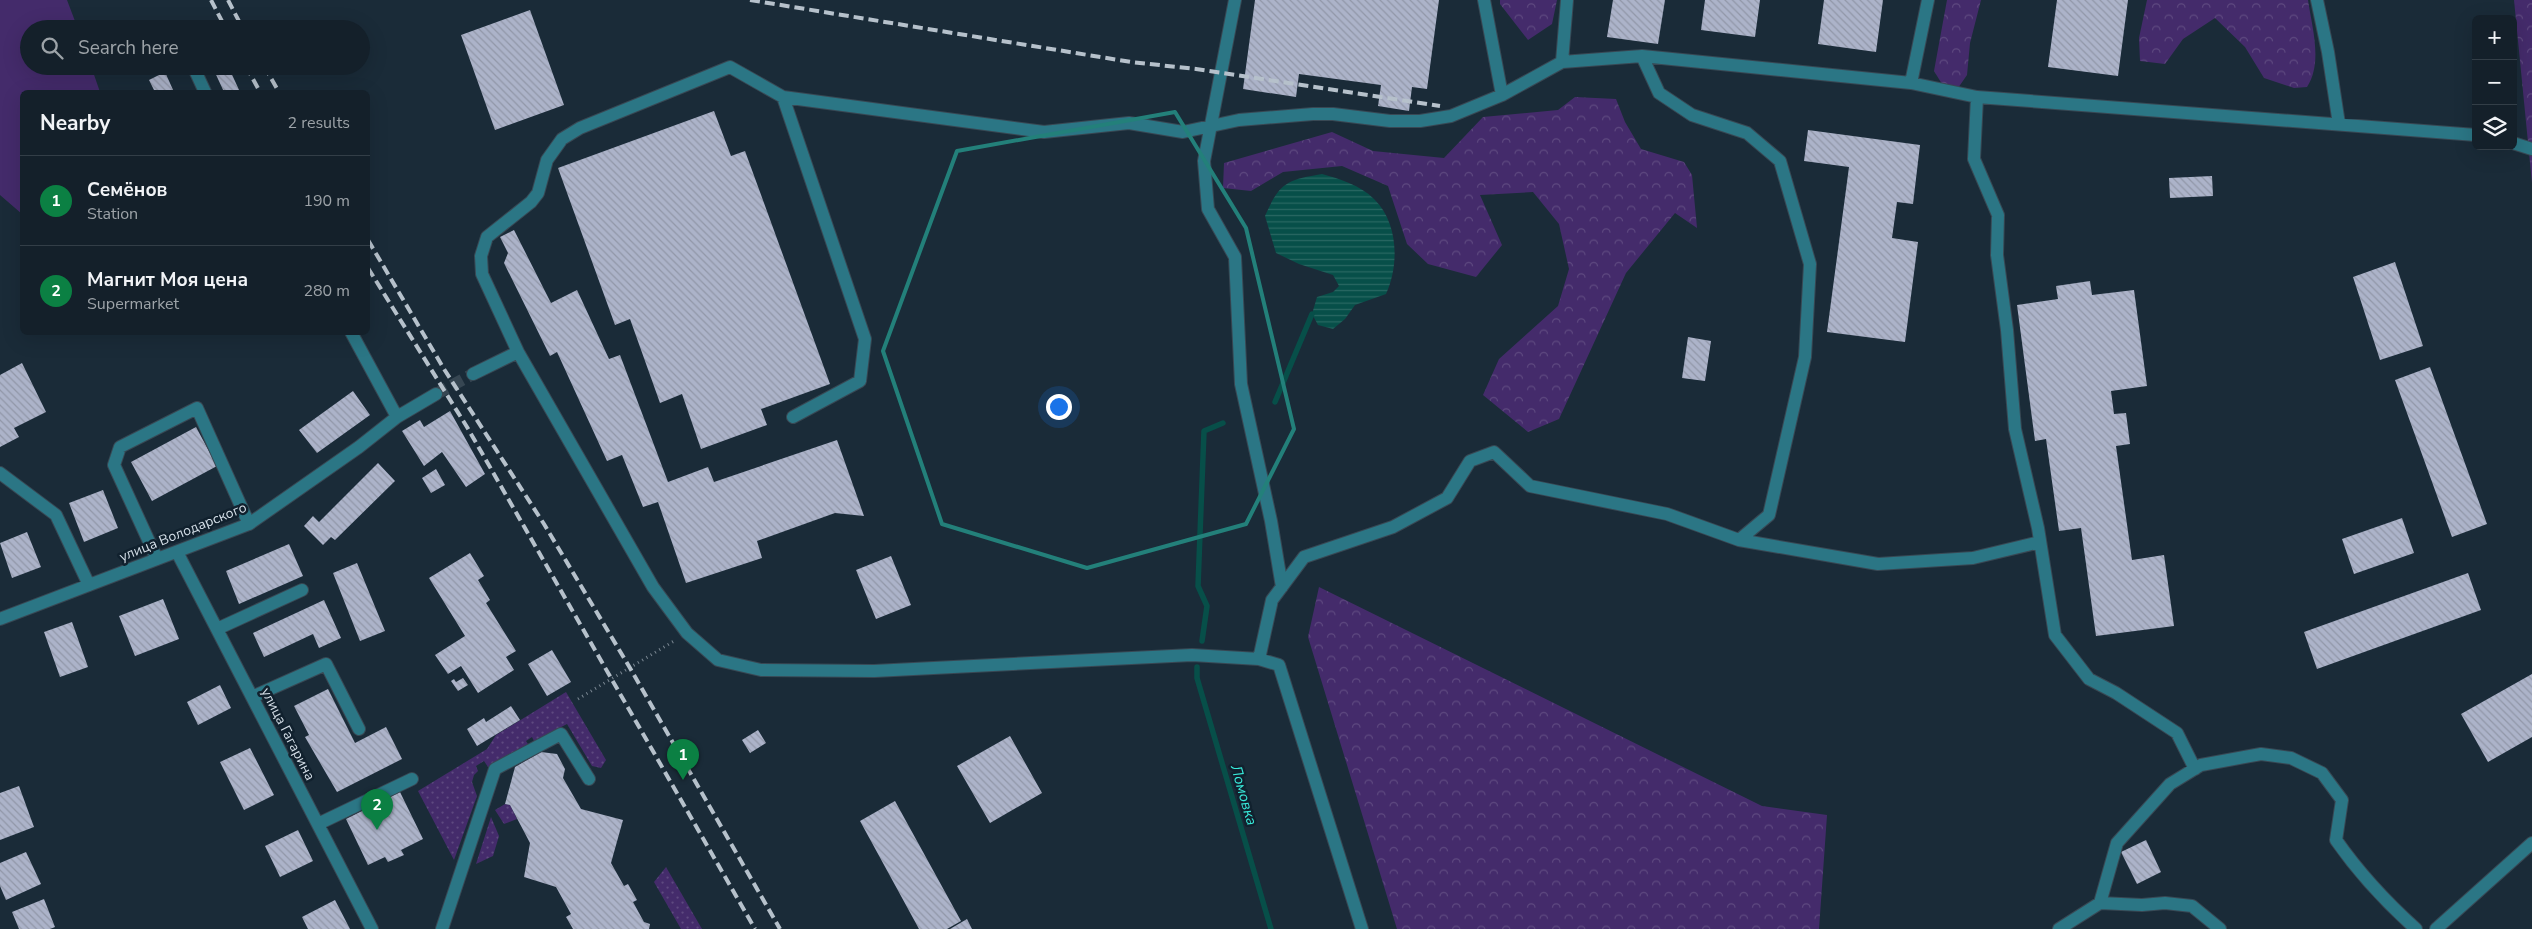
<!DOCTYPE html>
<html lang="en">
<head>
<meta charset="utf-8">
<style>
  body { margin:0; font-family:"Nunito Sans",sans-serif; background:#212d36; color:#f1f3f6 }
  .controls { position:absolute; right:15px; top:15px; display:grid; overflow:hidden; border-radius:8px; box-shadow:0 5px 20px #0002 }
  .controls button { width:45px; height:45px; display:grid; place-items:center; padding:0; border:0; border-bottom:1px solid #333e47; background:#14202a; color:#f1f3f6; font:25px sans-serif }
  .you { position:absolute; left:1058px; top:406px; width:18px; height:18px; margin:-12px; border:4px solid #fff; border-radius:50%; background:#1a73e8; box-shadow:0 0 0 8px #1a73e833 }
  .badge { display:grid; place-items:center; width:32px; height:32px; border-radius:50%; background:#0b8043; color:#fff; font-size:16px; font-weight:700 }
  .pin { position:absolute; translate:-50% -41px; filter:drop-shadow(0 1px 2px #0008) }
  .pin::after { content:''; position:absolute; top:26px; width:18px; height:15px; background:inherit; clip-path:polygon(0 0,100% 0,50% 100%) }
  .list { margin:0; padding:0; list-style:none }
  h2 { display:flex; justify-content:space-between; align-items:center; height:65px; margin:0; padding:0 20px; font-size:21px }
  h2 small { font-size:16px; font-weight:400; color:#9da3a8 }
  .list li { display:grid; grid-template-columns:32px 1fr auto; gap:15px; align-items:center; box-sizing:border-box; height:90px; padding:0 20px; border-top:1px solid #333e47 }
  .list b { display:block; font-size:19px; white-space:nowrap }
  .list p { margin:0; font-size:16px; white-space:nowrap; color:#9da3a8 }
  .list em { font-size:16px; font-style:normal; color:#9da3a8 }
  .icon { flex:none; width:28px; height:28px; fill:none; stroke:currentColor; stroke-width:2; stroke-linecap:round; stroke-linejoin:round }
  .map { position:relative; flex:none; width:2532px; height:929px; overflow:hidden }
  .search { position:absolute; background:#14202a; box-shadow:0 5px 20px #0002; left:20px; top:20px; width:350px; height:55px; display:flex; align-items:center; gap:12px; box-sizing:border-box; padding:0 18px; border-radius:28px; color:#9da3a8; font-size:19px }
  .panel { position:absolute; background:#14202a; box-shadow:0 5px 20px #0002; left:20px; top:90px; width:350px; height:245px; border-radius:8px }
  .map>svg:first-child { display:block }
  .grass { fill:url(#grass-dots) }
  .forest { fill:url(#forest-crowns) }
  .green { fill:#442b6b }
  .water { fill:url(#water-rules) }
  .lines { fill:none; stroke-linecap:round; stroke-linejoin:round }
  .stream { stroke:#074f49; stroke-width:5.5 }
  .building { fill:url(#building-back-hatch) }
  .minor-tunnel { stroke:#364652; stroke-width:12; stroke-dasharray:12 6; stroke-linecap:butt }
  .minor-casing { stroke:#384854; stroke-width:14 }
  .path { stroke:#7b8893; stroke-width:3; stroke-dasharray:1 4; stroke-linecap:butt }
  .minor { stroke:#2b7685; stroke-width:12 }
  .rail { stroke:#b6c1cb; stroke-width:4; stroke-dasharray:10 5; stroke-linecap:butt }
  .marked { fill:none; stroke:#23807a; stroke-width:4; stroke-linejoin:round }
  .labels { text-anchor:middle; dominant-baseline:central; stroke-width:5; stroke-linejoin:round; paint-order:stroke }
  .street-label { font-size:14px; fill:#d5dfe8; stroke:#11212e }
  .water-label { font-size:15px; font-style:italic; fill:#39ebdb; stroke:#11212e }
</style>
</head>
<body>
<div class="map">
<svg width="2532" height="929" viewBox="0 0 2532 929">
  <defs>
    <pattern id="grass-dots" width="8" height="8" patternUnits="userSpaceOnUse" patternTransform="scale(1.25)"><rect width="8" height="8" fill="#442b6b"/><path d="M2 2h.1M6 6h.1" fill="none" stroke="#5e4980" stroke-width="1.8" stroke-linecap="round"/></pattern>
    <pattern id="forest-crowns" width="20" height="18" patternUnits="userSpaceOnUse" patternTransform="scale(1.25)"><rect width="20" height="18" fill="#442b6b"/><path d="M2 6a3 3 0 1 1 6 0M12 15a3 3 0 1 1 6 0" fill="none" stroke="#5e4980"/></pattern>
    <pattern id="water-rules" width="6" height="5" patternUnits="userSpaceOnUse" patternTransform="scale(1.25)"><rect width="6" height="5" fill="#074f49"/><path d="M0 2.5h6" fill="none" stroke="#2a6863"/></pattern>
    <pattern id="building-back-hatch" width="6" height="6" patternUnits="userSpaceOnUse" patternTransform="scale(1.25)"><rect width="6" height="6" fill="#acb3c9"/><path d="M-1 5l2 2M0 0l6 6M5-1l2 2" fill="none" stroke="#9197a8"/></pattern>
  </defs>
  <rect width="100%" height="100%" fill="#1a2b38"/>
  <path class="grass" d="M566,692L606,760L601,768L592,766L567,724L534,741L532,737L526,741L528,744L488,767L484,761L476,766L478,771L474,775L472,782L477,796L454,860L418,791L487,749L496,735Z
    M505,804L510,805L517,819L504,824L495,810Z
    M491,817L499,836L493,856L476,864Z
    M666,867L702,929H681L654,882Z"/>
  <path class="forest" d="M1500,0H1557L1552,24L1528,40L1500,4Z
    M1947,0H1981L1970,43L1967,75L1958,88L1942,84L1934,71Z
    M2147,0H2308C2312,28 2323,62 2307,87L2294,88L2264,78L2245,47L2215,18L2183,39L2165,64L2140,61L2139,38Z
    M2514,0H2532V183Z
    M1575,97L1616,99L1625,122L1641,149L1684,162L1692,175L1697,228L1675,213L1626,273L1559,419L1528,432L1483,395L1499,359L1558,306L1569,269L1559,224L1533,192L1480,195L1502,245L1476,277L1428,264L1407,244L1388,186L1342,166L1283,172L1251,191L1223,188L1224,163L1332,132L1373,151L1444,158L1483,117L1558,110Z
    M1319,587L1762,806L1827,815L1819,929H1397L1308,637Z"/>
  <path class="green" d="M0,0H67L78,29H29V66H91L100,92H22V214L0,195Z"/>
  <path class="water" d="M1322,174C1340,179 1360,185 1374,199C1399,223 1399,266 1386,294L1355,305L1345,319L1333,329L1318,325L1312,314L1317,297L1333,292L1339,286L1333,275L1299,264L1276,253L1265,216C1280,182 1287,180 1322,174Z"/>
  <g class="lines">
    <path class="stream" d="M1275,402L1312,314
      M1202,641L1207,606L1198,586L1204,431L1223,423
      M1197,667V678L1271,929"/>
  </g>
  <path class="building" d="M1255,0H1439L1427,89L1412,87L1409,111L1378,106L1381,85L1299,74L1296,97L1243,89Z
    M1613,0H1665L1658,44L1607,37Z
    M1705,0H1760L1755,37L1701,30Z
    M1824,0H1883L1876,52L1818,44Z
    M2057,0H2128L2118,76L2048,67Z
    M530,10L564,105L495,130L461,35Z
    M212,66H228L240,92H224Z
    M165,72L174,92H155L149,80Z
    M714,111L731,156L745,151L830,384L761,409L767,425L701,449L682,394L660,403L630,319L615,325L558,168Z
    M1808,130L1920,145L1913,204L1897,202L1892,238L1918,242L1905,342L1827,332L1849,167L1804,161Z
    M2212,176L2213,196L2170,198L2169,178Z
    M514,230L551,303L577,290L609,359L620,355L668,482L708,467L714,482L837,440L864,516L835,513L757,541L762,558L686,583L658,502L643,507L622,455L607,461L557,352L550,356L504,263L508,253L500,237Z
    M2395,262L2423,346L2380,360L2353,277Z
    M2090,281L2092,295L2134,290L2147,386L2111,391L2114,414L2126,413L2130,444L2116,446L2132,560L2164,555L2174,626L2096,636L2081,528L2059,531L2046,439L2035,441L2017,305L2058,299L2056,286Z
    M1688,337L1711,341L1705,381L1682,378Z
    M22,363L46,412L14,428L19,437L0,447V375Z
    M2430,367L2487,524L2452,537L2395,380Z
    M353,391L370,415L317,453L299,430Z
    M450,411L485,474L466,487L442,452L424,466L402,431L420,420L424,427Z
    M196,427L217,466L152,501L131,462Z
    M378,463L395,481L335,540L331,537L323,545L304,526L313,516L319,522Z
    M436,469L445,485L431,493L422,478Z
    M103,490L118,528L84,542L69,503Z
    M2402,518L2414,553L2354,574L2342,539Z
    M27,532L41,567L12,578L0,543Z
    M289,544L303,576L239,604L226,571Z
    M470,553L484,576L478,580L490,600L486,603L516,651L506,657L514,670L478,693L461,666L448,674L435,655L465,636L429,578Z
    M891,556L911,605L876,619L856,570Z
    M357,563L385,631L360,641L333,573Z
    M2468,573L2481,610L2317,669L2304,632Z
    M163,599L179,639L135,656L119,616Z
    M324,600L341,638L319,648L313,634L264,657L253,633Z
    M72,622L88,667L60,677L44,632Z
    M552,650L571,682L547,696L528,664Z
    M2532,674V737L2488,762L2461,714Z
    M463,678L468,685L458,691L451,681L454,679L456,682Z
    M220,685L231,708L198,725L187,702Z
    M328,689L355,743L386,727L402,759L337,792L305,737L309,735L294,706Z
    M511,706L520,720L477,746L467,729L484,718L486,722Z
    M758,730L766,743L750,753L742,740Z
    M1010,736L1042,793L990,823L957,766Z
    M250,748L274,795L244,810L220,762Z
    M541,752L557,754L565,769L563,778L581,809L623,820L611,863L624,886L628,884L637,900L633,902L644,922L650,924L649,929H573L566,917L571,914L556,887L524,877L530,843L510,805L505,804L515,767Z
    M19,786L34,827L0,840V793Z
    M400,792L423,839L401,850L404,855L388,862L385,857L368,865L346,819Z
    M895,801L961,921L947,929H919L860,821Z
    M298,830L313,861L280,877L265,846Z
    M2146,840L2161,872L2137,884L2121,852Z
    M26,852L41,884L6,900L0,886V863Z
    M44,899L55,927L50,929H19L12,912Z
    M335,900L350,929H308L302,917Z
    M967,919L972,929H950Z"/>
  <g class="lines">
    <path class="minor-tunnel" d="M436,394L473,374"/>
    <defs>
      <path id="minor" d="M1235,0L1204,161L1208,209L1235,257L1241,384L1271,521L1282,587
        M1484,0L1502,95
        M2317,0L2328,52L2339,124
        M1562,62L1567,0
        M193,66L205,92
        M1911,83L1928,0
        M783,97L1044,132L1129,123L1183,132L1239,120L1313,114H1333L1390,121H1420L1451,116L1502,95L1562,62L1642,56L1911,83L1977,97L2476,135
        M1977,97L1974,159L1998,215L1997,255L2007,330L2015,429L2038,528L2055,635L2089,679L2116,693L2177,733L2195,769
        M2513,143L2532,149
        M351,332L397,417
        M473,374L518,352
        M793,417L860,381L865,339L783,97L730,67L580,128L562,139L547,160L538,193L531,202L487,237L481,256L482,274L518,352L653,587L687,633L718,660L761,670L874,671L1192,655L1259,659L1279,665L1362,929
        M0,473L56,515L89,585
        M1739,540L1878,564L1973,558L2040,542
        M177,552L372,929
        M157,559L114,465L120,447L197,408L249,524
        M0,619L249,524L359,447L397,417L436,394
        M217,629L302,590
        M1259,659L1272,600L1304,557L1393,527L1447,498L1470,461L1494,452L1530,486L1667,514L1739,540L1769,515L1805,357L1810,264L1780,161L1747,133L1692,115L1659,93L1642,56
        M252,697L326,664L359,729
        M318,824L412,779
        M2100,903L2142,905L2165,903L2192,906L2220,929
        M442,929L495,769L561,734L589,779
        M2059,929L2100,903L2117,843L2170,784L2201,765L2261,754L2291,758L2322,773L2342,800L2336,840C2359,873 2386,902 2416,929
        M2436,929L2532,843"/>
    </defs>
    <use href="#minor" class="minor-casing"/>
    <path class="path" d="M578,699L674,641"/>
    <use href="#minor" class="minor"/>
    <path class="rail" d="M211,0L226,29
      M228,0L243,29
      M750,0L1131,62L1196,69L1440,106
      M246,66L260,92
      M264,66L279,92
      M368,240L444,369L544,524L630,668L780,929
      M368,268L467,427L755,929"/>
  </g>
  <path class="marked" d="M1175,112L1246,228L1294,429L1246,524L1087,568L942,524L883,351L957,151Z"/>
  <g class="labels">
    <g class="street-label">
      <text transform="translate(183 532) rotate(-22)">улица Володарского</text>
      <text transform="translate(288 734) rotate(63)">улица Гагарина</text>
    </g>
    <g class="water-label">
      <text transform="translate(1244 795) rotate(74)">Ломовка</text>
    </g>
  </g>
</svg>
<div class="controls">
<button>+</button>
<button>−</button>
<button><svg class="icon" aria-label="layers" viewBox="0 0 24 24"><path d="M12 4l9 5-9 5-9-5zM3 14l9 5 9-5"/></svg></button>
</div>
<div class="you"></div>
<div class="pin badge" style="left:683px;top:780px">1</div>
<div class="pin badge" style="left:377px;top:830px">2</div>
<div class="search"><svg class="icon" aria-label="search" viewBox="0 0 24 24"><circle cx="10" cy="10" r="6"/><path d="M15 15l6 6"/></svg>Search here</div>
<section class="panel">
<h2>Nearby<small>2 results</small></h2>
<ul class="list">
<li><span class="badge">1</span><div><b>Семёнов</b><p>Station</p></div><em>190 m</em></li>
<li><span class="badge">2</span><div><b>Магнит Моя цена</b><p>Supermarket</p></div><em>280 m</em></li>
</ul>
</section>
</div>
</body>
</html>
